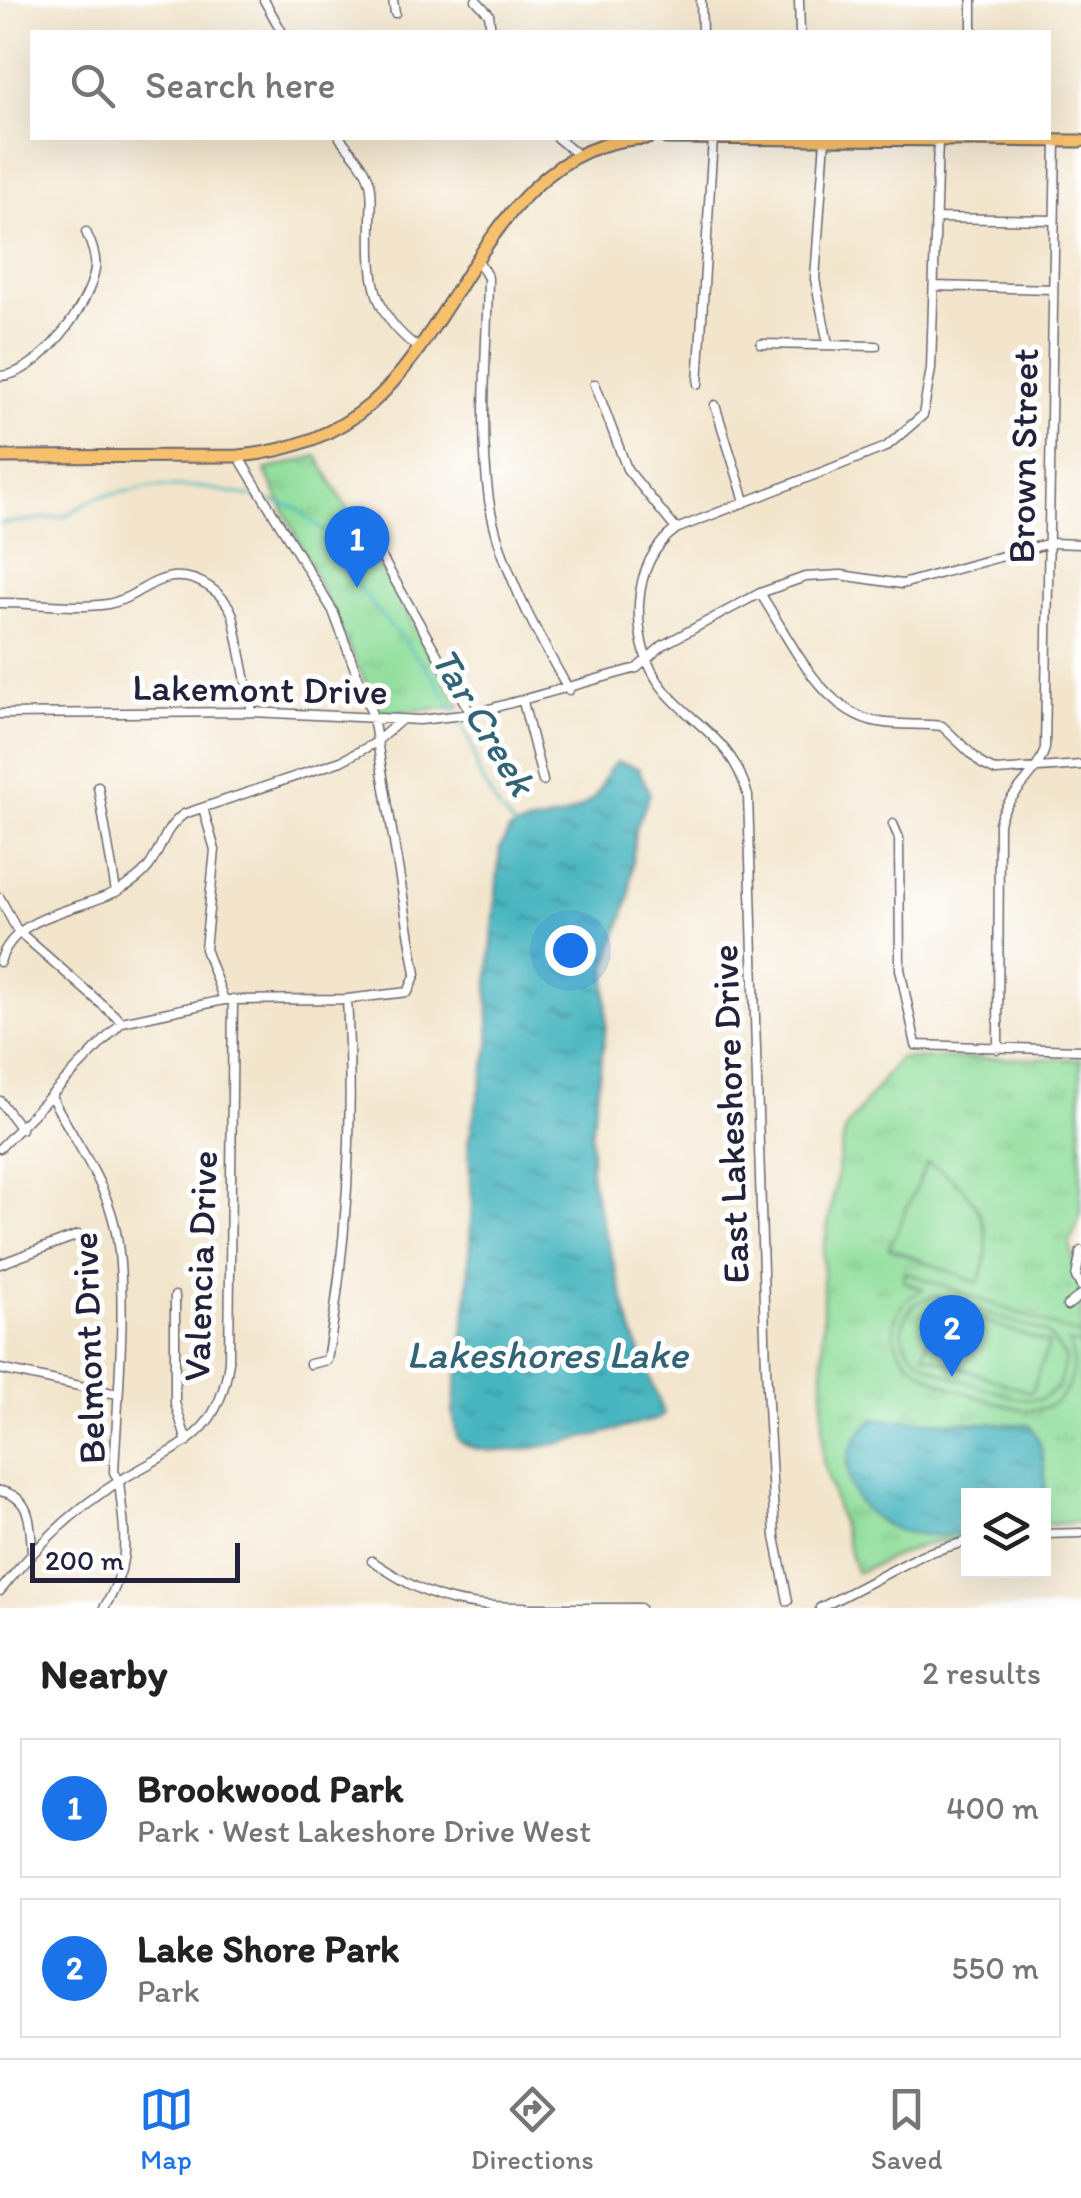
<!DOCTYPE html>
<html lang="en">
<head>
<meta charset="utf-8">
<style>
  body { margin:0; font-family:Itim,sans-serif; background:#f6f6f6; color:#222 }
  .controls { position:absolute; right:30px; bottom:30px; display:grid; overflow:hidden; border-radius:0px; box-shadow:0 10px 40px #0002 }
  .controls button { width:90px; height:90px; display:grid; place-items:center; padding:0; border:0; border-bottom:2px solid #e0e0e0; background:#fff; color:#222; font:50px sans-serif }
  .scale { position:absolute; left:30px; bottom:25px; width:210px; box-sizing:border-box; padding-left:10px; border:5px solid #22223b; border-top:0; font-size:28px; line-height:35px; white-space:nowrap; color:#22223b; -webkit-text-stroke:8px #fff; paint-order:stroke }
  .you { position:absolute; left:570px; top:950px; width:35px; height:35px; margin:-25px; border:8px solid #fff; border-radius:50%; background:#1a73e8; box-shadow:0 0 0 15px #1a73e833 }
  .badge { display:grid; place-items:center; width:65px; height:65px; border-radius:50%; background:#1a73e8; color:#fff; font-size:32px; font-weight:700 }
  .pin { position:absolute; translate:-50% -82px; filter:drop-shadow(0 2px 5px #0008) }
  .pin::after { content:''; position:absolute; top:52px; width:35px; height:30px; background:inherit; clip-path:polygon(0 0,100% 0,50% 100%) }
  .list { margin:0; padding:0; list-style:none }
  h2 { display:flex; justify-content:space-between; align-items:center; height:130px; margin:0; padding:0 40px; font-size:42px }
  h2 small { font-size:32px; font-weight:400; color:#767676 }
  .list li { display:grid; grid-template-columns:65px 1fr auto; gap:30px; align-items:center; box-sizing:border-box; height:140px; margin:0 20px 20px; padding:0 20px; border:2px solid #e0e0e0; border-radius:0px }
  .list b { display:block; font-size:38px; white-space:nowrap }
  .list p { margin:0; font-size:32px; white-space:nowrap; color:#767676 }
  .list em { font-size:32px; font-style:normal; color:#767676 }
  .icon { flex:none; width:55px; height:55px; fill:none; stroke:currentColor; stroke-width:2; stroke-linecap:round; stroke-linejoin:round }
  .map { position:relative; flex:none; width:1081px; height:1608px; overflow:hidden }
  .search { position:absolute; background:#fff; box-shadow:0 10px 40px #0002; left:30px; right:30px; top:30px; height:110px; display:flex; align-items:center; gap:25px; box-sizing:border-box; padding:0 35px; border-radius:0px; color:#767676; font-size:38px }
  .sheet { height:450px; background:#fff }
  nav { display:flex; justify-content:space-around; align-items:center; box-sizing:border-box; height:140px; border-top:2px solid #e0e0e0; background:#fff; font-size:28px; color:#767676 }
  nav a { display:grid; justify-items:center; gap:5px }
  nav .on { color:#1a73e8 }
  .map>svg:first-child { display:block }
  .grass { fill:url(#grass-tufts); stroke:#5a806b; stroke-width:2.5 }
  .pitch { fill:#91de9b; stroke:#5a806b; stroke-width:2.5; fill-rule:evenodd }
  .water { fill:url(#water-ripples); stroke:#346c7d; stroke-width:2.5 }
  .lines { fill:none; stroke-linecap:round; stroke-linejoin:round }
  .stream { stroke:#46b5bf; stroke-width:2.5 }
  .street-casing { stroke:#6b666e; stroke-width:11 }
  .primary-casing { stroke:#6b666e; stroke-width:15 }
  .street { stroke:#fff; stroke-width:8 }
  .primary { stroke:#f7c06c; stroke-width:11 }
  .labels { text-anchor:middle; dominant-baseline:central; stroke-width:10; stroke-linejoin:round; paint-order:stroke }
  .street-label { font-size:38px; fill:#22223b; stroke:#fff }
  .water-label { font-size:40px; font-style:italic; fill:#326476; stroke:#fff }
</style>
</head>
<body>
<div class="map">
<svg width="1081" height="1608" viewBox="0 0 1081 1608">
  <defs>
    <pattern id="grass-tufts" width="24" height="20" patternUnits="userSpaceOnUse" patternTransform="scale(2.5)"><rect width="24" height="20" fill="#91de9b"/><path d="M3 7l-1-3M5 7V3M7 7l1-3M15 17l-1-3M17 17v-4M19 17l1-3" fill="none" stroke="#7dbe86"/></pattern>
    <pattern id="water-ripples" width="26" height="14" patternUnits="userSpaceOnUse" patternTransform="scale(2.5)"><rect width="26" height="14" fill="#46b5bf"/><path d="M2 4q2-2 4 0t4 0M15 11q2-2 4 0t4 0" fill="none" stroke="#3a939c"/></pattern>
  </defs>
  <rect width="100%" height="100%" fill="#fff"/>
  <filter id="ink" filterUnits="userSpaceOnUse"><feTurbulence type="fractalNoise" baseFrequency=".01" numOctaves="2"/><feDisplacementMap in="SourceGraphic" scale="20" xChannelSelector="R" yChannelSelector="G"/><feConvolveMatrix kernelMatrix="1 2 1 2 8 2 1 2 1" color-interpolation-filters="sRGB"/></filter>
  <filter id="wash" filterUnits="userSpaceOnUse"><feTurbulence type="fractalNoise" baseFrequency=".0048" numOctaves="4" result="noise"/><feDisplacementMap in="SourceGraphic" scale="40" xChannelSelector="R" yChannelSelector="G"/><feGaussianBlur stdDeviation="2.25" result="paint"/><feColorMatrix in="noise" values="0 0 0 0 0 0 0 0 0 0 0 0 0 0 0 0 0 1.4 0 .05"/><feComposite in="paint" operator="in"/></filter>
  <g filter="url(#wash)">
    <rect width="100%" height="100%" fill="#f2e5cc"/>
    <path class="grass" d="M317,456L460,707L380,713L265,470Z
      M899,1058L1081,1059V1214L1070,1244L1081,1293V1522L1044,1525V1496H968V1538L920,1546L856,1573L823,1461V1253L845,1130Z"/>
    <path class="pitch" d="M927,1163C973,1185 1002,1232 978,1283L889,1248Z
      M905,1272L1081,1336V1345L1069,1342C1081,1376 1065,1411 1026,1410C988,1402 894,1376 894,1331C894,1310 907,1298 923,1289L903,1281ZM935,1296L1047,1333L1066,1358L1058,1388L1039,1400L1020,1399C987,1387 886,1368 905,1318C910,1305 922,1299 935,1296Z
      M941,1305L1049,1344L1031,1393L923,1354Z"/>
    <path class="water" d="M617,762L638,768L650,794L635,830L629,899L607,965L606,1025L591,1135V1180L633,1334L664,1414L658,1419C620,1428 483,1472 457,1438L453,1412L468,1293L472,1198L468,1143L490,1044L488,987L500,848L509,831C540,816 559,826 590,801C604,790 602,771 617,762Z
      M875,1419L1029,1425C1048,1445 1045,1487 1045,1514L1044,1496H968V1534C943,1537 905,1537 882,1523C841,1499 835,1447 875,1419Z"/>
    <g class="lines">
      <path class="stream" d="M268,500L297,508L327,535L338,564L434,677L470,740L479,774L500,811L516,828
        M0,524L64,516L98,497L149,487H201L261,498"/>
    </g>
  </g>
  <g filter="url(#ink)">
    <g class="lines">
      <defs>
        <path id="street" d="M264,0L282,32
          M393,0L395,13
          M476,0L489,14L491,32
          M701,0L702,32
          M799,0L800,32
          M972,0V32
          M340,138C351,152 365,165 370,183C373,196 371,210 371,223C370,278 371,313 418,348
          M557,138L578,155
          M825,139L815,279L828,344
          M935,218L1054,220
          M478,260L488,278C487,350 479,428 489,500C499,566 536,632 569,690
          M934,286L1053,289
          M761,344L876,346
          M0,376C38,376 90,305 95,269C97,257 91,243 86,232
          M595,384L627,469L676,529
          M698,384L713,138
          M715,405L745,501
          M364,526L471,714
          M760,593C789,637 821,713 879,722C899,726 921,723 942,726L982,764L996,771L1081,765
          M0,603C35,603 74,609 108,604C132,600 149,580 172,577C198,574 224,593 233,615L252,712
          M523,702L543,781
          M0,714L252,712L420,720L471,714L637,668L663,645L760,593L805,577L841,575L902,584L1050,543L1081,544
          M98,786L116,892
          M203,808L215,850L205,949L224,1000
          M893,824L899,838L900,969L916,1045L1081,1050
          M0,898L17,930L122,1022L224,1000L347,999L408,992L416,974L373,717L333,611L238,456
          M0,962C15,912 80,912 121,889C167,864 153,837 184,814L341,761L375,743L401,720
          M998,1049L999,823C1006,794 1037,778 1045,748L1056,141
          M51,1096C71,1135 102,1177 113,1219C130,1281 117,1404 114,1472L119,1481C124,1533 133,1562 104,1608
          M0,1101L21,1129
          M0,1148L122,1022
          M1081,1251L1076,1277L1081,1286
          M0,1264L78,1235
          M175,1296V1403L187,1442
          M1067,1306L1081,1295
          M310,1364L327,1360C348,1240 354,1121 347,999
          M0,1369L117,1394
          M0,1491C31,1497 30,1522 32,1550
          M1044,1534L1081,1533
          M372,1561C431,1600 454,1606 525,1607
          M0,1591C33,1550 75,1508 121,1480C179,1445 220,1437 229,1361L233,999
          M788,1601L775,1537L766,1367L748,796C726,708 635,719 639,603C641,573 652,547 676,529L886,447L923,415L931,369L938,140
          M525,1608H640
          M820,1608L924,1554L968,1541"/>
        <path id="primary" d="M666,138L1081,141
          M0,457L238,456C286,452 333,436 371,404C464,322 501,141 648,138"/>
      </defs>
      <use href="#street" class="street-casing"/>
      <use href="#primary" class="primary-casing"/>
      <use href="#street" class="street"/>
      <use href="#primary" class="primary"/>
    </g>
  </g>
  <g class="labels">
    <g class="street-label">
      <text transform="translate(1023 456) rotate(-89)">Brown Street</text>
      <text transform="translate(260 689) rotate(1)">Lakemont Drive</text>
      <text transform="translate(730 1114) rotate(-92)">East Lakeshore Drive</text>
      <text transform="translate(200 1266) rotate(-88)">Valencia Drive</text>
      <text transform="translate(88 1348) rotate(-92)">Belmont Drive</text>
    </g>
    <g class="water-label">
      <text transform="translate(484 721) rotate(59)">Tar Creek</text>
      <text x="547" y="1354">Lakeshores Lake</text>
    </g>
  </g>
</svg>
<div class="controls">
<button><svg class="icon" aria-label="layers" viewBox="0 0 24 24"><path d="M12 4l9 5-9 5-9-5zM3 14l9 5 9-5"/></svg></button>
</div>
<div class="scale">200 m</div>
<div class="you"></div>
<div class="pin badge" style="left:357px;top:588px">1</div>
<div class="pin badge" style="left:952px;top:1377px">2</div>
<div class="search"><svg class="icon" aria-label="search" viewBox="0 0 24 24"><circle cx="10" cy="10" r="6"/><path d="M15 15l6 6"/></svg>Search here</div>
</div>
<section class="sheet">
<h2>Nearby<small>2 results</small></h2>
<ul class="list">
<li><span class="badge">1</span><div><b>Brookwood Park</b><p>Park · West Lakeshore Drive West</p></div><em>400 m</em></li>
<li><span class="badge">2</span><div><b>Lake Shore Park</b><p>Park</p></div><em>550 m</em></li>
</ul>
</section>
<nav>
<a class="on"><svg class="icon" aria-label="map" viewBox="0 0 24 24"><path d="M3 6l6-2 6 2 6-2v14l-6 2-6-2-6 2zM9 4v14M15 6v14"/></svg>Map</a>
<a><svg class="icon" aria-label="directions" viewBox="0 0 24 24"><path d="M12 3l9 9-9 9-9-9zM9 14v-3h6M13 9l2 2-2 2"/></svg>Directions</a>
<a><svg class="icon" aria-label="saved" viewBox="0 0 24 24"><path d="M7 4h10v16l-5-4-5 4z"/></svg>Saved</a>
</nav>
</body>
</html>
